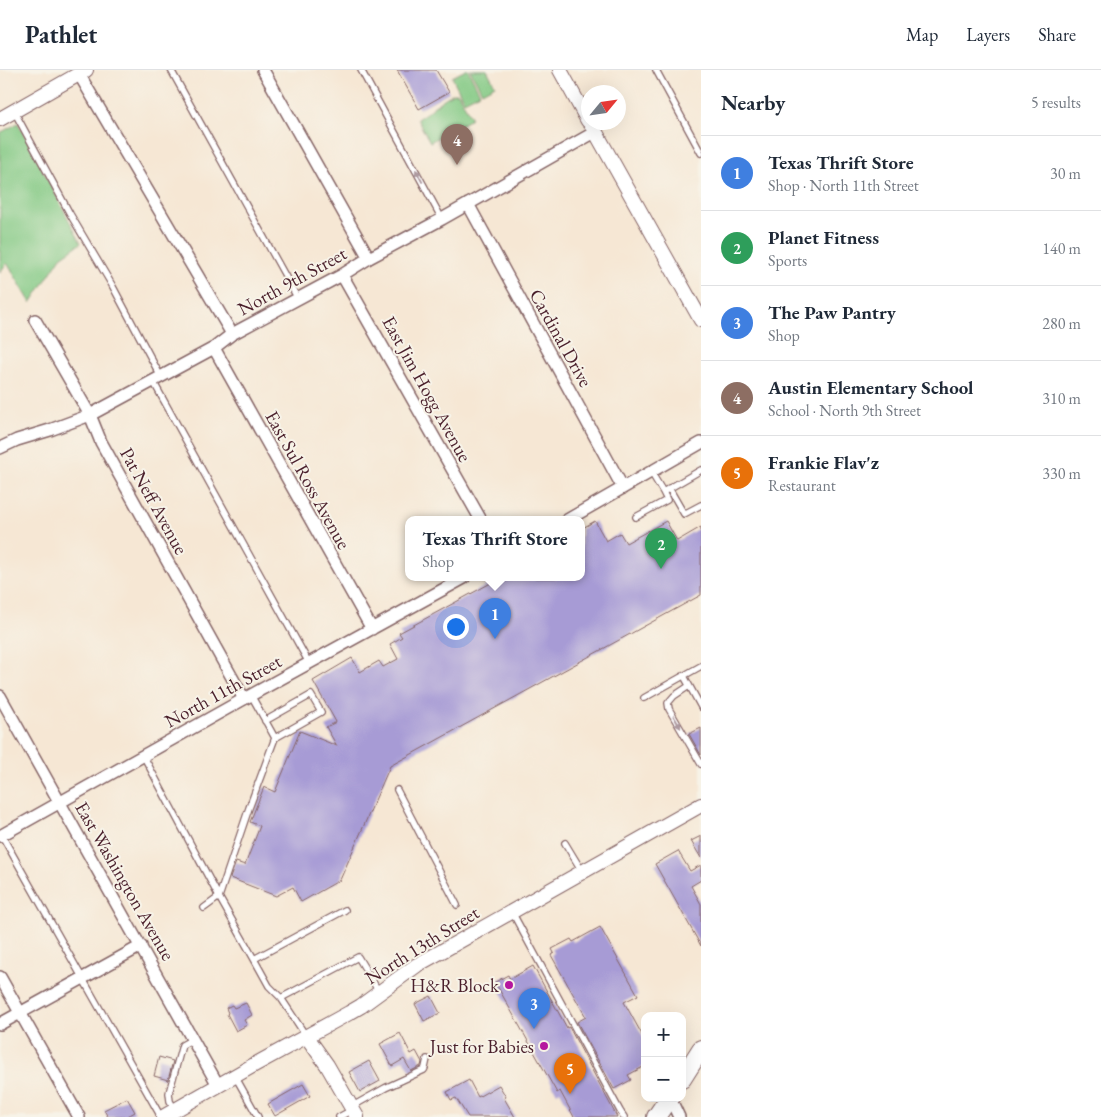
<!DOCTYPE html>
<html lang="en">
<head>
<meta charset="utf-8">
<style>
  body { margin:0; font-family:"EB Garamond",serif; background:#f2f2f3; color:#1f2937 }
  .controls { position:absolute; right:15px; bottom:15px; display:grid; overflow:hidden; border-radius:10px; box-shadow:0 5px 20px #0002 }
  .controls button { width:45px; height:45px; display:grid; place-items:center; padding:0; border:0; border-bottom:1px solid #e0e1e3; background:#fff; color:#1f2937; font:25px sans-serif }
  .compass { position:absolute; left:581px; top:15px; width:45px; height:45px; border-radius:50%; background:#fff; box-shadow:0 5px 20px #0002; rotate:61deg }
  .you { position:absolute; left:455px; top:556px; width:18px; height:18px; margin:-12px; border:4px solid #fff; border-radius:50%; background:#1a73e8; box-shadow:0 0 0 8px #1a73e833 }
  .badge { display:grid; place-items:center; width:32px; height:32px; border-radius:50%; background:#2563eb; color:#fff; font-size:16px; font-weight:700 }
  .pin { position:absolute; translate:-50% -41px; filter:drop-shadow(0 1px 2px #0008) }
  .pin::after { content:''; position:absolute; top:26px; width:18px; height:15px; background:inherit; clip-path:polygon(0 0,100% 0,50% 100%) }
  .popup { position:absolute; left:405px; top:446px; width:180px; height:65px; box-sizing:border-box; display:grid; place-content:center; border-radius:10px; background:#fff; filter:drop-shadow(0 1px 4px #0005); font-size:16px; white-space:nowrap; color:#747a83 }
  .popup b { font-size:19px; color:#1f2937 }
  .popup::after { content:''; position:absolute; left:50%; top:100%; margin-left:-10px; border:10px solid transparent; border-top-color:#fff }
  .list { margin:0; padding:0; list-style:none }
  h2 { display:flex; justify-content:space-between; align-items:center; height:65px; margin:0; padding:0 20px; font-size:21px }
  h2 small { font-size:16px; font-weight:400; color:#747a83 }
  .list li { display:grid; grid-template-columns:32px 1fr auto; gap:15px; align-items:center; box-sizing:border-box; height:75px; padding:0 20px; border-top:1px solid #e0e1e3 }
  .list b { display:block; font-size:19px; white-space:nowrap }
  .list p { margin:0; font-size:16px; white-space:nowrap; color:#747a83 }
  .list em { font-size:16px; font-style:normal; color:#747a83 }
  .map { position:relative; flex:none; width:701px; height:1047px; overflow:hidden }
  header { display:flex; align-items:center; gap:30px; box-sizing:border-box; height:70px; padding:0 25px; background:#fff; border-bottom:1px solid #e0e1e3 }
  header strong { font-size:24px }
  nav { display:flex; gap:28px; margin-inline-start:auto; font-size:18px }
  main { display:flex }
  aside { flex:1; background:#fff }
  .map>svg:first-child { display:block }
  .green { fill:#83c984; stroke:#667458 }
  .building { fill:#a79bd5 }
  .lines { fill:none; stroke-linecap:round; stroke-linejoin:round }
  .service-casing { stroke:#866566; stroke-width:8 }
  .minor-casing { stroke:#866566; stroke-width:14 }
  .tertiary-casing { stroke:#866566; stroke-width:16 }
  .primary-casing { stroke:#866566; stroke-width:20 }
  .service { stroke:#fff; stroke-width:5.5 }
  .minor { stroke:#fff; stroke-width:11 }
  .tertiary { stroke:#fff; stroke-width:14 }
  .primary { stroke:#fff; stroke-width:18 }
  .oneway { fill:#ae9aa0 }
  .poi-dot { fill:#b5179e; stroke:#f7f3e8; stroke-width:2 }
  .labels { text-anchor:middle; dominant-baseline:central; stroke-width:4; stroke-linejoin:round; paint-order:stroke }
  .street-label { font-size:19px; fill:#4a1f2b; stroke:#f7f3e8 }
  .poi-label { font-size:19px; fill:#4a1f2b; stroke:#f7f3e8; text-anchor:end }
</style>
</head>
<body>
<header>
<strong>Pathlet</strong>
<nav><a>Map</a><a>Layers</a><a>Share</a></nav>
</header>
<main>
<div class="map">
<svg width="701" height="1047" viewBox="0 0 701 1047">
  <rect width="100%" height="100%" fill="#f7f3e8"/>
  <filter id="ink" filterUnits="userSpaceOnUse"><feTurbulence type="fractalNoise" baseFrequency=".02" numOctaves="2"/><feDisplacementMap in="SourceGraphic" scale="10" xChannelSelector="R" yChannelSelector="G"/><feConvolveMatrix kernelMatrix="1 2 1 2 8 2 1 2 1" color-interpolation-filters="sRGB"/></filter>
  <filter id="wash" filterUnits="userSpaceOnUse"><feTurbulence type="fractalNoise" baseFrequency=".0096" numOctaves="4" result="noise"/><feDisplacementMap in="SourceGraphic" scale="20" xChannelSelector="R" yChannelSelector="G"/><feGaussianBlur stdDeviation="1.12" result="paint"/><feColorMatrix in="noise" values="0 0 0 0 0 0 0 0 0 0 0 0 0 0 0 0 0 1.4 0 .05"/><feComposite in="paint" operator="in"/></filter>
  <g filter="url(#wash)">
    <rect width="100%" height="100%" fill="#f6e7d4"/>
    <path class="green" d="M466,0H468L480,23L464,31L452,7Z
      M470,0H487L495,15L482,22Z
      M453,23H458L471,47L469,50L430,72L417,49L432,39L434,36L438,34V33Z
      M18,53L81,173L61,187L31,233L7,193L0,202V63Z"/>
    <g id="blocks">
      <path class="building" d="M397,0H436L449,22L419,39Z
        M595,451L606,471L620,463L626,473L666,451L677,471L701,457V525L390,696L340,810L301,832L293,817L276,826L230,808L236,792L245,795L260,756L250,752L264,717L275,722L300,661L337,676L326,657L336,652L313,611L352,588L360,602L379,591L383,597L398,589L390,574L402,567L399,563L500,508H581V459Z
        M701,658V685L689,664Z
        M701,766V788L691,771Z
        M678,781L690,801L701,795V810L691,816L701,834V876L655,794Z
        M600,857L638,925L624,932L645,970V996L628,1005L631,1010L614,1019L577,952L586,947L551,885L554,883L552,879L571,869L573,872Z
        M533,896L567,958L569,957L617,1047H574L560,1021L557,1023L495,912L508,905L510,909Z
        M431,926L440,943L424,951L415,934Z
        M246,933L252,945L244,950L247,955L236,961L227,944L228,943L226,938L232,935L234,938Z
        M400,963L411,984L416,981L422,992L421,996L411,1001L404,989L392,996L380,974Z
        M159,987L173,991L168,1010L154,1006Z
        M369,991L380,1011L360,1022L349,1002Z
        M469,1010L478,1027L499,1015L506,1027L504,1028L515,1047H468L456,1028L451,1030L447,1022Z
        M303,1014L310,1026L275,1046L268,1034Z
        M127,1028L135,1042L126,1047H108L104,1040Z"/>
    </g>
  </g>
  <g filter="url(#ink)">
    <use href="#blocks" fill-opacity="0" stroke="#866566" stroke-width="1"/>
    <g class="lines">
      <defs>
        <path id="service" d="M171,0L298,229
          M361,0L442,149
          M656,0L701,83
          M14,41L70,144L112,215L161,307
          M153,311L309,593
          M651,402L663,422L701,400
          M669,418L684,444L701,435
          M636,447L667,430L663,422
          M684,606L701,637
          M689,616L674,626L668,633L669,639L701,694
          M644,628L701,596
          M265,651L311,625L321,642L275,668
          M143,685L219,827L254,889
          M397,720L457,835
          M1,764L161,1047
          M565,773L582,801
          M204,838L219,827L249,738L275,668L251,625
          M345,840L254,889L269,916L281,928L358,887L379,922
          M512,842L620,1041L624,1047
          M281,928L306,966
          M235,1006L258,1047
          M351,1037L385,1018L424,1000L425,998L427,989
          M175,1040L170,1031L169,1023L182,975L193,969
          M339,1047L352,1040"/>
        <path id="minor" d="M263,0L369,188
          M79,4L232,264
          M468,134L623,418
          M342,205L481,450
          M35,250L90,345L101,372L244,629
          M214,278L372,559
          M0,378L17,370L50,360L90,345L214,278L232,264L342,205L369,188L442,149L595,62
          M567,450L701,373
          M0,626L218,1015
          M0,766L244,629L464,508
          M0,907L79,1047
          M0,954L141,876
          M670,1028L679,1047"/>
        <path id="tertiary" d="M560,0L588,51
          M0,49L86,0
          M590,52L701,250
          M307,967L327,995L357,1047
          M163,1047L254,995L349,943L361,936L417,895L435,885L701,735"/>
        <path id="primary" d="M682,1009L701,979
          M656,1047L669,1028"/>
      </defs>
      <use href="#service" class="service-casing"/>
      <use href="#minor" class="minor-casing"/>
      <use href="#tertiary" class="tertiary-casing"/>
      <use href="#primary" class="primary-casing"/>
      <use href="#service" class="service"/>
      <use href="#minor" class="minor"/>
      <use href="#tertiary" class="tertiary"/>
      <use href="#primary" class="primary"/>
    </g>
    <defs><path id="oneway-solid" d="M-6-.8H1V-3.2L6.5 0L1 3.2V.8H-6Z" transform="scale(1.25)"/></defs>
    <g class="oneway">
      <use href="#oneway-solid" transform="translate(419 106) rotate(-118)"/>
      <use href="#oneway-solid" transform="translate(677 652) rotate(60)"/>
    </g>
  </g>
  <g class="poi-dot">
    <circle cx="509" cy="915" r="5"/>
    <circle cx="544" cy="976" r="5"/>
  </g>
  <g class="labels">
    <g class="street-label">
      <text transform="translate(292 211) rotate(-29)">North 9th Street</text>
      <text transform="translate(561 268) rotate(61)">Cardinal Drive</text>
      <text transform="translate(427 319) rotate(61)">East Jim Hogg Avenue</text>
      <text transform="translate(308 410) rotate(61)">East Sul Ross Avenue</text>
      <text transform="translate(154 431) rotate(61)">Pat Neff Avenue</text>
      <text transform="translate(223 621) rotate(-29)">North 11th Street</text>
      <text transform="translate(125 811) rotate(60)">East Washington Avenue</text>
      <text transform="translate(422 875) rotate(-32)">North 13th Street</text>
    </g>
    <g class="poi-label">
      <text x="499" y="915">H&amp;R Block</text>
      <text x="534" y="976">Just for Babies</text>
    </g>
  </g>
</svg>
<div class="controls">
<button>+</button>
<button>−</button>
</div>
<svg class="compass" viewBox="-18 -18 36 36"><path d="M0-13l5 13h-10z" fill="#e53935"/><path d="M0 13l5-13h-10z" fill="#747a83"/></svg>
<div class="you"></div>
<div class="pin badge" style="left:495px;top:569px;background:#3f7fe0">1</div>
<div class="popup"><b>Texas Thrift Store</b>Shop</div>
<div class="pin badge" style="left:661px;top:499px;background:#2e9e5b">2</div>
<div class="pin badge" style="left:534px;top:959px;background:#3f7fe0">3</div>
<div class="pin badge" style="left:457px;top:95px;background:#8d6e63">4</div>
<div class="pin badge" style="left:570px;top:1024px;background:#e8710a">5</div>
</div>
<aside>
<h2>Nearby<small>5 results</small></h2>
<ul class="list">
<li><span class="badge" style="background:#3f7fe0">1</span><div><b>Texas Thrift Store</b><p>Shop · North 11th Street</p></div><em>30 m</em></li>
<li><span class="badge" style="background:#2e9e5b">2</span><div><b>Planet Fitness</b><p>Sports</p></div><em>140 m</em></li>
<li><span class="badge" style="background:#3f7fe0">3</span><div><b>The Paw Pantry</b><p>Shop</p></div><em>280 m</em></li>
<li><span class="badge" style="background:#8d6e63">4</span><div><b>Austin Elementary School</b><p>School · North 9th Street</p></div><em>310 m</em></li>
<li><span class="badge" style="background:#e8710a">5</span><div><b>Frankie Flav'z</b><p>Restaurant</p></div><em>330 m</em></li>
</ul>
</aside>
</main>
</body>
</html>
